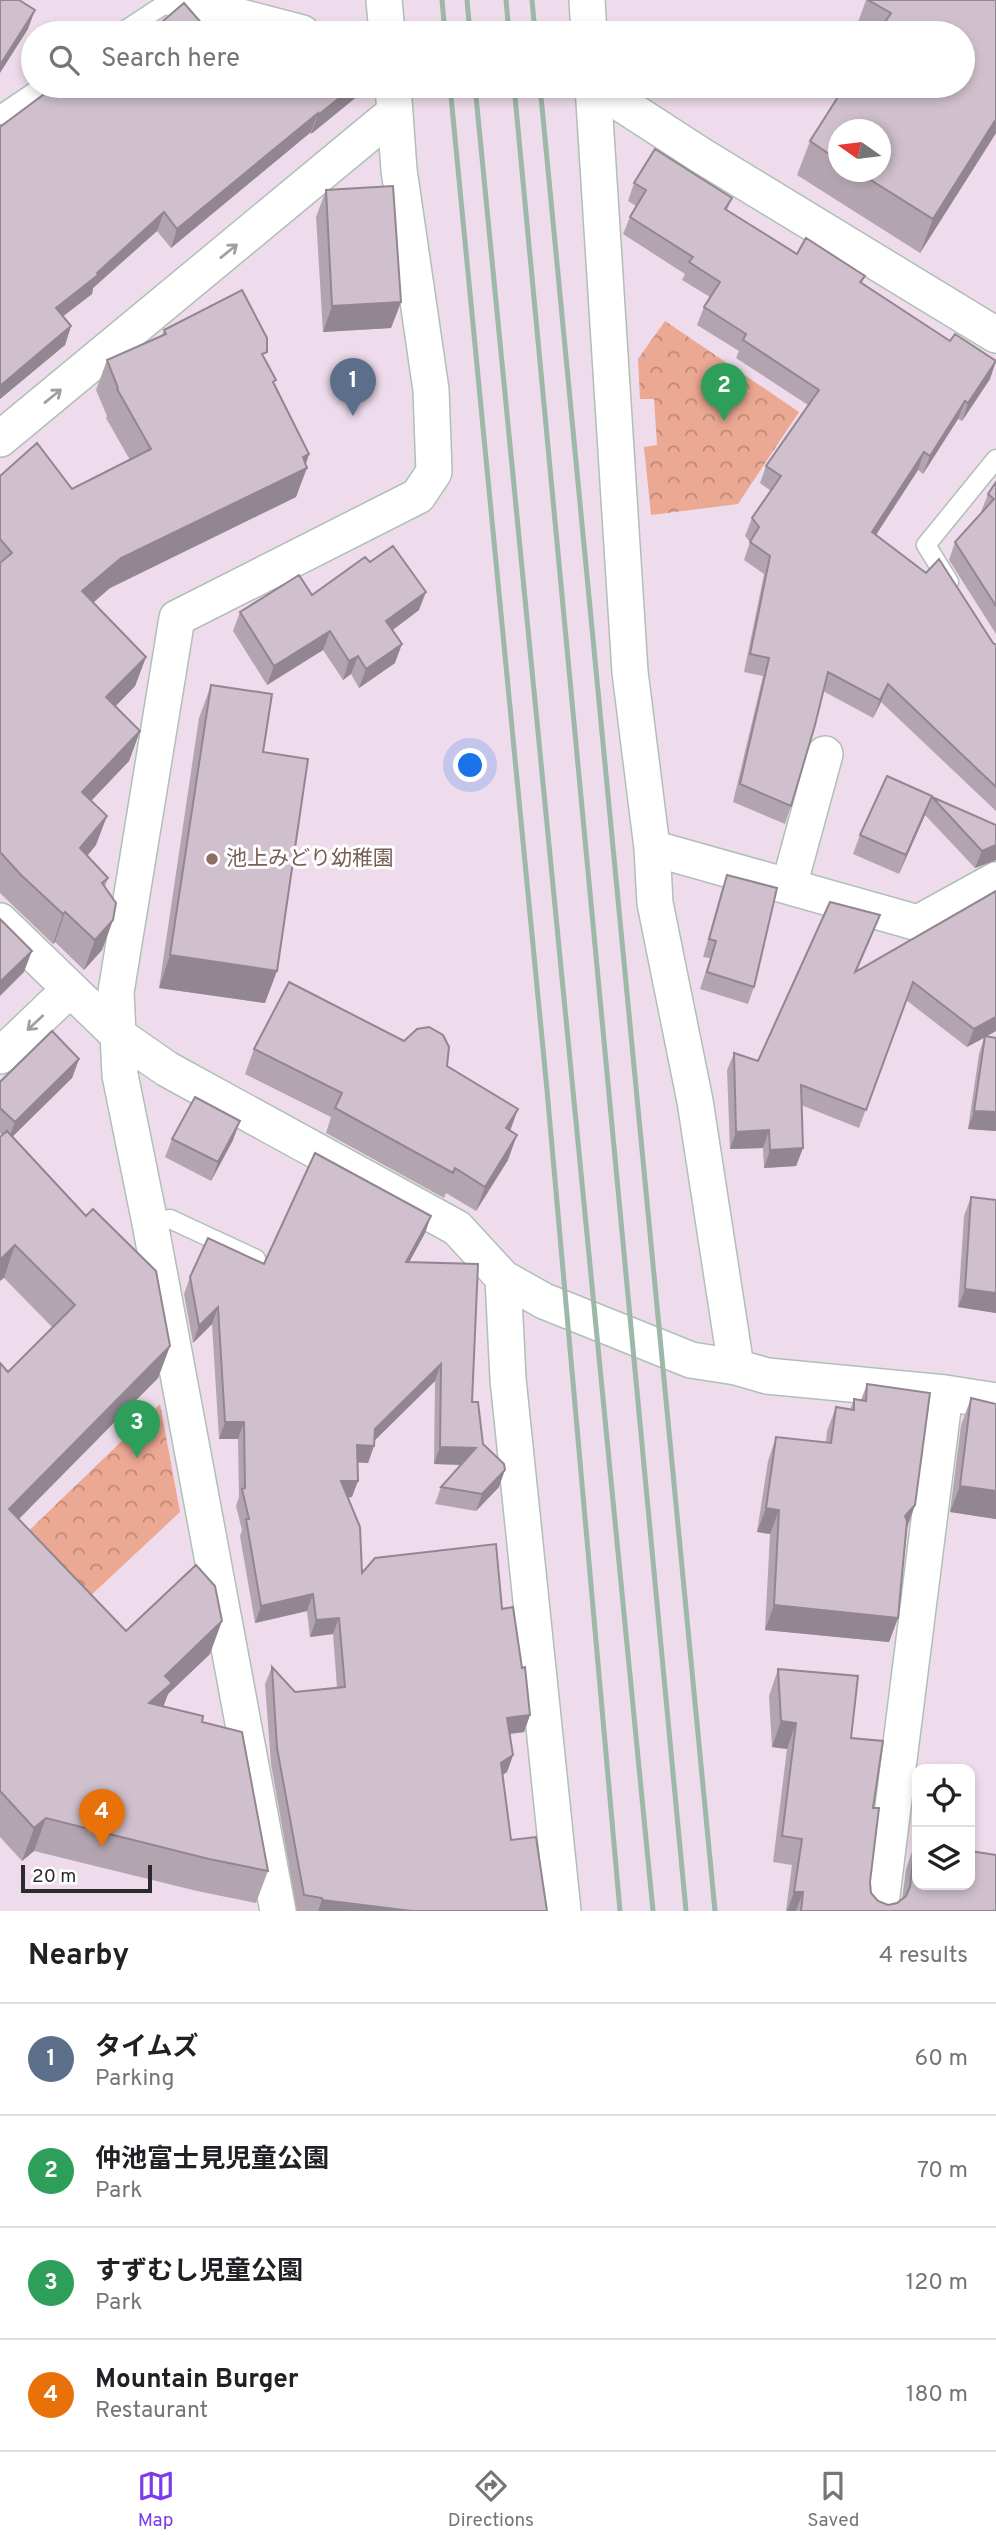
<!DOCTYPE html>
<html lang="en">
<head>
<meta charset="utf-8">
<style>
  body { margin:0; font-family:Overpass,"Noto Sans JP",sans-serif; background:#f2f2f2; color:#202124 }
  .controls { position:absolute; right:21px; bottom:21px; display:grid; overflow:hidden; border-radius:14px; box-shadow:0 4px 10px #0003 }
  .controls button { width:63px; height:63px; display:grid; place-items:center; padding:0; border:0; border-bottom:2px solid #e0e0e0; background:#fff; color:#202124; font:35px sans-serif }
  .compass { position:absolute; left:828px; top:119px; width:63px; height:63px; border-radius:50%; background:#fff; box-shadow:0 4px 10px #0003; rotate:284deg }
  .scale { position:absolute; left:21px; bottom:18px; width:131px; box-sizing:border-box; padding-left:7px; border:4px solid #2b2b2b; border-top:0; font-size:19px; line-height:24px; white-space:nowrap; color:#2b2b2b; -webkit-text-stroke:5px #fff; paint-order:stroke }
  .you { position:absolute; left:471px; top:766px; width:24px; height:24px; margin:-18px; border:5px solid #fff; border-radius:50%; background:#1a73e8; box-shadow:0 0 0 10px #1a73e833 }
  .badge { display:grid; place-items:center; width:46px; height:46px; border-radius:50%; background:#7c3aed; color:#fff; font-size:23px; font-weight:700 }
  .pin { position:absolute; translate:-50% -58px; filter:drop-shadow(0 2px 4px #0008) }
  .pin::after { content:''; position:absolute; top:37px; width:24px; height:21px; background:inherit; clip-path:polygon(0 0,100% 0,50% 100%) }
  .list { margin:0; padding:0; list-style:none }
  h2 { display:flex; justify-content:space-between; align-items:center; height:91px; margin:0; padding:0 28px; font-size:30px }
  h2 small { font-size:23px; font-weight:400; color:#757577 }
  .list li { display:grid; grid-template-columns:46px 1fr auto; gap:21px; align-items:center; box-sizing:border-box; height:112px; padding:0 28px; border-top:2px solid #e0e0e0 }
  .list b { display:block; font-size:26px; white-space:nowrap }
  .list p { margin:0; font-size:23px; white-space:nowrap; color:#757577 }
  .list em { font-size:23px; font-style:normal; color:#757577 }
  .icon { flex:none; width:38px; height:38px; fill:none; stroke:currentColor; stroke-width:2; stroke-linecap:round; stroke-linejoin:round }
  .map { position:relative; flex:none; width:996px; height:1911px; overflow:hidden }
  .search { position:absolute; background:#fff; box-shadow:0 4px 10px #0003; left:21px; right:21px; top:21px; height:77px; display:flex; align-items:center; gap:18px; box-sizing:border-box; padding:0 24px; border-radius:38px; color:#757577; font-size:26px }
  .sheet { height:539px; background:#fff }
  nav { display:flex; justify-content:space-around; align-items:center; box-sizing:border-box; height:98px; border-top:2px solid #e0e0e0; background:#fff; font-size:19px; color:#757577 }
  nav a { display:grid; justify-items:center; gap:4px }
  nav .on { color:#7c3aed }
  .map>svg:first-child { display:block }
  .park { fill:url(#park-crowns) }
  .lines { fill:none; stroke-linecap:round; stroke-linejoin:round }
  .service-casing { stroke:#afc0b6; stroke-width:21 }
  .minor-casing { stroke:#afc0b6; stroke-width:38 }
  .service { stroke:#fff; stroke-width:18 }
  .minor { stroke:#fff; stroke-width:35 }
  .rail { stroke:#9db7a9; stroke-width:5 }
  .wall { fill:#b3a5b0; fill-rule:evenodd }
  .shaded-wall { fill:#928690 }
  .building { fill:#d0c0cd; stroke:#928690; stroke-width:2 }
  .oneway { stroke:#a0a0a0 }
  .education-dot { fill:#8d6e63; stroke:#fff; stroke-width:2.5 }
  .labels { text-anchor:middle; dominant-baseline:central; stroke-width:6; stroke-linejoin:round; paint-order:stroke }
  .education-label { font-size:21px; fill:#785e54; stroke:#fff; text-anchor:start }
</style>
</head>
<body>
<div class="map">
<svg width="996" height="1911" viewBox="0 0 996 1911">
  <defs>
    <pattern id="park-crowns" width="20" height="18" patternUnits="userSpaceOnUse" patternTransform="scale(1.75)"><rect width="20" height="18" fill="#eba892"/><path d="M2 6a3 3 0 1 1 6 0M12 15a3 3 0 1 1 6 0" fill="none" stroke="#bf8977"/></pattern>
  </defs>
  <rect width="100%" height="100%" fill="#eedbeb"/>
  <path class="park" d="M665,321L799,412L738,504L651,515L644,447L657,445L654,399H640L638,359Z
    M160,1404L180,1512L72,1613L10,1549Z"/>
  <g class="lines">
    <defs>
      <path id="service" d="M121,33L171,0
        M0,115L43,86
        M949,582L926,545L996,459
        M150,1223L170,1219L256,1259"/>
      <path id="minor" d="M176,0L302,33
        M384,0L387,33
        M587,0L589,33
        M593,86L630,672L652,848L655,903L695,1101L736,1367
        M594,86L702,156L996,335
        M0,439L395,112
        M652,848L918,923L996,880
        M789,886L825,754
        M0,921L118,1035L167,1069L457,1228L503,1278L544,1301L691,1360L736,1367L767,1376L945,1393L996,1401
        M0,1056L69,990
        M503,1278L508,1379L563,1911
        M278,1911L150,1223L120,1075L116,992L177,618L418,496L434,472L431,390L399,170L393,86
        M880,1911L945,1393"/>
    </defs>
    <use href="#service" class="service-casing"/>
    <use href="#minor" class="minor-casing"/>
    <use href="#service" class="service"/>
    <use href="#minor" class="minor"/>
    <path class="rail" d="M442,0L445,33
      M467,0L470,33
      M506,0L509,33
      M532,0L535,33
      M450,86L547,1090L620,1911
      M475,86L653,1911
      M514,86C569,694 630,1302 686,1911
      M540,86L715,1911"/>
  </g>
  <path class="wall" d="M866,0H996V133L920,253L797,175L810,141L963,33H854ZM838,130L880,172H838Z
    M55,86H367L365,90L311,134V132L171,248L157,231L93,288L92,294L63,316L71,326L65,345L0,399V127Z
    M634,183L732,198L727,210L797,254L865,276L862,283L990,379L962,421L958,419L923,474L918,470L876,535L996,645V811L881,702L873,718L823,691L791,806L785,824L733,802L763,676L744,672L764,574L744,560L750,542L745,536L752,518L771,491L760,483L766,466L808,405L736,358L739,351L697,325L704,307L710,297L682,280L685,274L623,234L630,217L636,206L628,201Z
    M326,190L401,302L391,328L323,332L316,217Z
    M164,330L265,359L275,385L309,454L296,497L110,588L93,603L146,657L135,686L115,707L140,731L129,761L91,801L96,845L87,856L108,878L105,887L113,920L102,950L84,970L55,942L53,944L0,893V476L72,489L130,460L106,418L107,416L96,390L107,360L162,335Z
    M996,482V634L949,560L955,542L982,512H981L988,494Z
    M370,562L419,610L393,630L395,663L359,688L351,674L343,680L323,650L267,685L233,631L240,612L312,595Z
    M211,685L263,752L265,1003L159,988L199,718Z
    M932,796L925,815L899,874L853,854L860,835Z
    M932,797L996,825V860L975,868L925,815Z
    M727,875L754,987L748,1004L700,989L710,958L703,957L721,892Z
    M996,891V1031L987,1036L996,1131L968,1129L979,1054L984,1038L967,1047L906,1000L859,1128L801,1105L803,1148L796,1166L764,1168L763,1148L730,1149L727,1070L734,1053L758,1061L873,933L857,971Z
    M254,1049L447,1066L510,1131L508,1160L476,1211L446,1193L444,1198L326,1133L331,1117L245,1074Z
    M79,1059L72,1078L12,1137L170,1346L158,1378L19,1519L126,1631L210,1654L168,1694L163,1706L202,1722L268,1871L256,1903L197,1891L34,1851L22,1861L0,1837V1363L8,1372L52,1327L4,1278L2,1135L0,1133V1082Z
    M172,1139L233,1140L211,1181L165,1157Z
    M971,1197L996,1200V1313L958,1307L964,1216Z
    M431,1216L425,1233L409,1262L472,1402L483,1444L499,1487L476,1511L435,1504L441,1487L461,1465L434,1464L435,1381L375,1440L368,1463L358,1462L352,1497L348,1498L362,1573L502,1609L522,1668L530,1715L524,1732L509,1734L513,1755L507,1772L502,1775L511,1840L547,1911H297L271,1764L265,1684L272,1667L295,1692L337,1688L333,1634L310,1637L307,1611L255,1623L240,1536L242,1530L236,1506L239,1497L238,1439H219L212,1324L193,1343L184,1294L190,1277L264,1264Z
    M867,1384L915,1505L907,1529L898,1618L889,1642L765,1630L770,1534L757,1532L768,1461L776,1437L826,1442L827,1431L836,1407L850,1410L854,1399L861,1400Z
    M971,1398L996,1404V1519L950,1512L961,1425Z
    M778,1669L851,1738L873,1808L870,1882L871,1893L878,1901L888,1905L897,1903L902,1900L906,1869L915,1843L996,1911H786L792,1865L773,1862L787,1749L772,1747L769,1696Z"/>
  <path class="shaded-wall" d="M35,10L28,29L0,73V65Z
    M354,86H367L365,90L311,134L318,115Z
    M318,113L311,132L171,248L177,229Z
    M996,119V133L920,253L933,219Z
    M164,212L157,231L93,288L92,294L49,327L56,308Z
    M401,302L391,328L323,332L332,306Z
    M71,326L65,345L0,399V386Z
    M996,361L990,379L962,421L968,403Z
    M965,401L958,419L923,474L930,456Z
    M924,452L918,470L866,550L872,532Z
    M309,454L304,469L307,468L296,497L110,588L71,621L82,591L121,558Z
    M426,592L419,610L379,640L386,621Z
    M330,631L323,650L267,685L274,666Z
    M402,644L395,663L359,688L366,669Z
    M358,656L351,674L343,680L349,661Z
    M146,657L135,686L95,727L106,697Z
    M888,684L881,702L873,718L880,700Z
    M140,731L129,761L71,822L82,792Z
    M932,796L925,815L899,874L906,855Z
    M107,816L96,845L69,878L80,848Z
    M996,845V860L975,868L982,851Z
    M65,912L55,942L53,944L63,914Z
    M880,915L873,933L848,989L855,972Z
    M113,920L102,950L84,970L95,940Z
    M32,951L24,972L0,996V982Z
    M170,955L277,971L265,1003L159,988Z
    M996,1017V1031L967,1047L974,1029Z
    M79,1059L72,1078L8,1141L15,1122Z
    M518,1109L509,1134L506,1128Z
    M974,1111L996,1112V1131L968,1129Z
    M240,1121L233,1140L211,1181L218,1162Z
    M769,1130L763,1148L730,1149L736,1132Z
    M517,1135L508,1160L476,1211L485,1187Z
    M803,1148L796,1166L764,1168L770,1150Z
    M431,1216L425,1233L400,1279L406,1262Z
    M15,1245L4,1278L0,1281V1260Z
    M965,1289L996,1293V1313L958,1307Z
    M218,1307L212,1324L193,1343L199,1326Z
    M170,1346L158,1378L0,1538L9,1509Z
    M441,1364L435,1381L369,1446H374L368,1463L351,1462L357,1445Z
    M225,1422H244L238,1439H219Z
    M440,1447L476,1448L470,1465L434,1464Z
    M505,1470L499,1487L476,1511L482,1494Z
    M341,1481H358L352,1497L335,1498Z
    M960,1486L996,1491V1519L950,1512Z
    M915,1505L906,1529L905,1516Z
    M766,1508L779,1510L770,1534L757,1532Z
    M313,1594L307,1611L255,1623L261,1606Z
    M774,1605L898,1618L889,1642L765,1630Z
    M339,1618L333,1634L310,1637L316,1620Z
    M222,1621L210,1654L168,1694L160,1716L149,1703L165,1676Z
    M530,1715L524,1732L501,1735L507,1718Z
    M781,1721L796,1723L787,1749L772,1747Z
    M513,1755L507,1772L495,1780L501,1763Z
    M46,1818L34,1851L22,1861L34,1828Z
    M794,1892H803L796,1911H787Z
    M322,1900L412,1911H318Z"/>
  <path class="building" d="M0,0H19L35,10L0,65Z
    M868,0H996V119L933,219L858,172H880V130H838V160L810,141L845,86H963V33H878L891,13Z
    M184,3L210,33H149Z
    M243,28L247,33H237Z
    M55,86H354L318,115V113L177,229L164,212L97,273L98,275L56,308L71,326L0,386V127Z
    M655,149L732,198L725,209L797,254L806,238L865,276L860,282L950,341L955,334L996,361L968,403L965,401L930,456L924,452L872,532L926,573L939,559L993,643L996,645V787L888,684L880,700L828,672L815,725L791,806L740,784L769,658L750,654L770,556L750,542L759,527L752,518L781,476L766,466L819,390L743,340L746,334L704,307L720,282L689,262L693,257L630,217L646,190L634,183Z
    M393,186L401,302L332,306L326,190Z
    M242,290L267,338V352L262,354L276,380L273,382L309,454L303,457L307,468L121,558L82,591L146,657L106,697L140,731L82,792L107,816L80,848L108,878L102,883L116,903L113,920L95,940L65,912L63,914L21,875L0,852V563L12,553L0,539V476L37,443L72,489L151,449L117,389L118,388L107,360L166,334L164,330Z
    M996,482V606L955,542L994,499L988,494Z
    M393,546L426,592L386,621L402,644L366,669L358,656L349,661L330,631L274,666L240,612L299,575L312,595L365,557L370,562Z
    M211,685L272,694L263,752L308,759L277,971L170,955Z
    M887,776L932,796L906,855L860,835Z
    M932,797L996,825V845L982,851Z
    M727,875L777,888L754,987L707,972L716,941L709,939Z
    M996,891V1017L974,1029L913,982L866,1110L801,1085L803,1148L770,1150L769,1130L736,1132L734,1053L758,1061L830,902L880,915L855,972Z
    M0,919L32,951L0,982Z
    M289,982L404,1041L417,1029L429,1027L443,1035L449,1047L447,1066L518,1109L506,1128L517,1135L485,1187L455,1168L453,1173L335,1108L342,1093L254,1049Z
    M52,1031L79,1059L15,1122L0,1108V1082Z
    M985,1036L996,1038V1112L974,1111Z
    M195,1097L240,1121L218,1162L172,1139Z
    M7,1131L86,1216L93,1209L156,1271L170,1346L9,1509L126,1631L196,1565L215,1586L222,1621L165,1676L172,1683L149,1703L203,1716L202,1722L242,1732L268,1871L209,1859L46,1818L34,1828L0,1791V1363L8,1372L75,1305L15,1245L0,1260V1137Z
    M315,1153L431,1216L406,1262L478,1264L472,1402H478L483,1444L504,1464L505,1470L482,1494L441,1487L476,1448L440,1447L441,1364L375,1429L374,1446L357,1445L358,1481H341L360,1527L362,1573L375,1558L496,1544L502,1609L513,1607L522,1668L525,1667L530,1715L507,1718L513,1755L501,1763L511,1840L536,1837L547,1911H412L322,1900V1898L304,1895L277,1748L272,1667L295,1692L345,1687L339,1618L316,1620L313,1594L261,1606L246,1519H249L242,1489L245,1488L244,1422H225L218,1307L199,1326L190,1277L208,1238L264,1264Z
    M971,1197L996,1200V1293L965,1289Z
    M867,1384L930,1393L915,1505L905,1516L907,1521L898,1618L774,1605L779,1510L766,1508L776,1437L831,1443L836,1407L854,1410V1399L866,1401Z
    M971,1398L996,1404V1491L960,1486Z
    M778,1669L858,1676L851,1738L883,1741L873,1808H879L870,1882L871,1893L878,1901L888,1905L897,1903L906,1896L910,1887L915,1843H917V1885H970V1851L996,1855V1911H801L803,1892H794L802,1839L782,1836L796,1723L781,1721Z"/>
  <defs><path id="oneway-shaft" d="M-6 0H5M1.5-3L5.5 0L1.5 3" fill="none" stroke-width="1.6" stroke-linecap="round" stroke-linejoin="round" transform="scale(1.75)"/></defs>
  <g class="oneway">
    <use href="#oneway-shaft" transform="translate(229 251) rotate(-39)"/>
    <use href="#oneway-shaft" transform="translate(53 396) rotate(-39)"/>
    <use href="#oneway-shaft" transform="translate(35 1023) rotate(137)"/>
  </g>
  <circle class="education-dot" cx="212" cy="859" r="7"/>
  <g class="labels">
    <g class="education-label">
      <text x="226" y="859">池上みどり幼稚園</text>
    </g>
  </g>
</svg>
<div class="controls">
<button><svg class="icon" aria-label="locate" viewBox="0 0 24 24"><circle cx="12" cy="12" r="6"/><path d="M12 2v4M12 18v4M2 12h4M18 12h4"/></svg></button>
<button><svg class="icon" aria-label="layers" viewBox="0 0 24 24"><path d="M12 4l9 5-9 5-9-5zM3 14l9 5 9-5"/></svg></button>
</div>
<svg class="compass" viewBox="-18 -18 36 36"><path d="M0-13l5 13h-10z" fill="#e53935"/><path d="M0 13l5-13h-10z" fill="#757577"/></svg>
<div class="scale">20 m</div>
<div class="you"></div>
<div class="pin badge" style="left:353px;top:416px;background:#5c6f8a">1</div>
<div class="pin badge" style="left:724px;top:421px;background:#2e9e5b">2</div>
<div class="pin badge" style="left:137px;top:1458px;background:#2e9e5b">3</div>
<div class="pin badge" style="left:102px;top:1847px;background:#e8710a">4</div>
<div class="search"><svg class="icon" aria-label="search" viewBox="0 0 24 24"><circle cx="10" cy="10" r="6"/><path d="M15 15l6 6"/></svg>Search here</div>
</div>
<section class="sheet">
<h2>Nearby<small>4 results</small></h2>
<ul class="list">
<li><span class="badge" style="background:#5c6f8a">1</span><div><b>タイムズ</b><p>Parking</p></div><em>60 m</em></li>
<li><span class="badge" style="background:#2e9e5b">2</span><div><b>仲池富士見児童公園</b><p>Park</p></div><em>70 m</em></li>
<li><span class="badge" style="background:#2e9e5b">3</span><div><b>すずむし児童公園</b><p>Park</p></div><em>120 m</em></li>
<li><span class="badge" style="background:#e8710a">4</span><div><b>Mountain Burger</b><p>Restaurant</p></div><em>180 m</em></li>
</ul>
</section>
<nav>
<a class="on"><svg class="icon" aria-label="map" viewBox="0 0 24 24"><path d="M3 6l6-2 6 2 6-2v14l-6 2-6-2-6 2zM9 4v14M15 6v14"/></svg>Map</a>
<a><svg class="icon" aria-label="directions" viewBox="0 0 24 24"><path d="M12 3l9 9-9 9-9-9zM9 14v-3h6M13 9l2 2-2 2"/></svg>Directions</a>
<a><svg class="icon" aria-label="saved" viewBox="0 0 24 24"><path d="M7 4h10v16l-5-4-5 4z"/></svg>Saved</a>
</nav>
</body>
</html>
